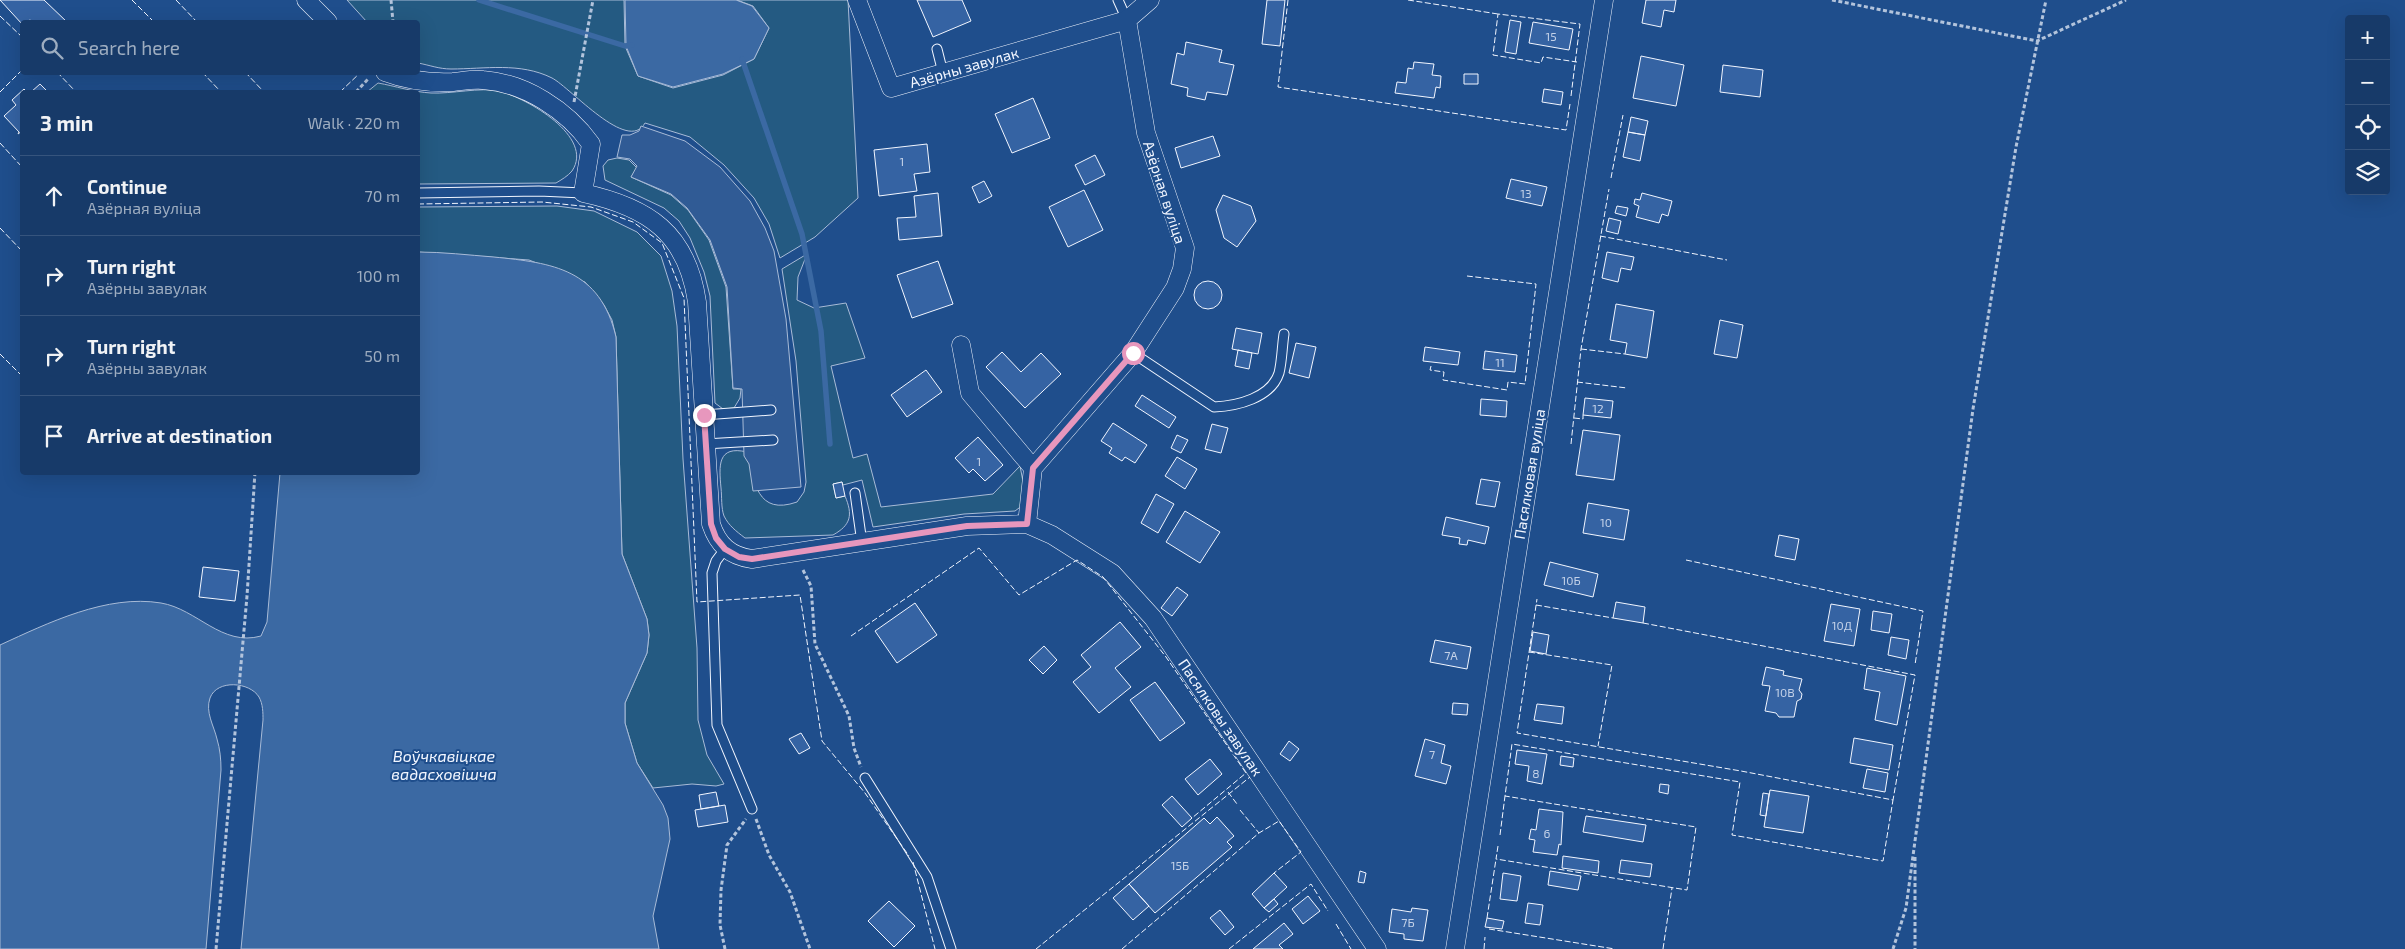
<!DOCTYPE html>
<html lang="en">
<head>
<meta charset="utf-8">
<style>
  body { margin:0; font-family:"Exo 2",sans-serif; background:#244571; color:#f1f3f6 }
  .controls { position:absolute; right:15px; top:15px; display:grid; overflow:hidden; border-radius:5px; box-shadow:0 5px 20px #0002 }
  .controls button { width:45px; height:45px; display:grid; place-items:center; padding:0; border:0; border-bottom:1px solid #36547d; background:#173a69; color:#f1f3f6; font:25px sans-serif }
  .stop { position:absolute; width:15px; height:15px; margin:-11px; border:4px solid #e797bd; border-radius:50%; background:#fff }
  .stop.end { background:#e797bd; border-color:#fff; box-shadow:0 1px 5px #0008 }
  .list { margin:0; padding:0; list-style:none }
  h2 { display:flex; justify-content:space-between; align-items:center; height:65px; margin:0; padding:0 20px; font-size:21px }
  h2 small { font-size:16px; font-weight:400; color:#9eadc0 }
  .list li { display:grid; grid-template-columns:32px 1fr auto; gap:15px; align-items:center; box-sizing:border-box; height:80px; padding:0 20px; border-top:1px solid #36547d }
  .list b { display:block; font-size:19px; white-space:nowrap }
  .list p { margin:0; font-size:16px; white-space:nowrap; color:#9eadc0 }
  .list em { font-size:16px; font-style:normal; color:#9eadc0 }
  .icon { flex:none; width:28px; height:28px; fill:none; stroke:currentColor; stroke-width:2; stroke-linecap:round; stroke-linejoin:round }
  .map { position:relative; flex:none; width:2405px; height:949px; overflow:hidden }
  .search { position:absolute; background:#173a69; box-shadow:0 5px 20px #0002; left:20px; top:20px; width:400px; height:55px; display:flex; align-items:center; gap:12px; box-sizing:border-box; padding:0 18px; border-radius:5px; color:#9eadc0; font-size:19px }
  .panel { position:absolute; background:#173a69; box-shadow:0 5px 20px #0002; left:20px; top:90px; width:400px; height:385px; border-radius:5px }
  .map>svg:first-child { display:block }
  .green { fill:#245a82; stroke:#a8bbd7 }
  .parking { fill:#305b95; stroke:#a8bbd7 }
  .water { fill:#3b69a3; stroke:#a8bbd7 }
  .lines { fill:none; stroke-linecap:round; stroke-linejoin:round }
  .stream { stroke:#3b69a3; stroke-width:5.5 }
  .building { fill:#3563a3; stroke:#f2f6ff }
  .service-casing { stroke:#f2f6ff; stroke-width:11 }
  .minor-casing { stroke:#f2f6ff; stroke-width:19 }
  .path { stroke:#b3c4dc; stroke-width:3; stroke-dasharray:4 2.5; stroke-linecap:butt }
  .service { stroke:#1f4e8c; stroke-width:9 }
  .minor { stroke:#1f4e8c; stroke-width:18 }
  .fence { stroke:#f2f6ff; stroke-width:1; stroke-dasharray:6 2.5; stroke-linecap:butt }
  .route { stroke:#e797bd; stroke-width:6 }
  .labels { text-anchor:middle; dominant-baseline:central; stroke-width:4; stroke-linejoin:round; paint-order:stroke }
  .number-label { font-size:12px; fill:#c3d1e8 }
  .street-label { font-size:15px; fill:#f2f6ff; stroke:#1f4e8c }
  .water-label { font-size:16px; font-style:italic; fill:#f2f6ff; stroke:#1f4e8c }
</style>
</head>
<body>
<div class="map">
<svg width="2405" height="949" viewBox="0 0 2405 949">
  <rect width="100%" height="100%" fill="#1f4e8c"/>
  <path class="green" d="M347,0H624L625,46L638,76L673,88L723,75L754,59L769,28L753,6L737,0H848L858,198L815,237L780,258L769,224L754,198L724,165L690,137L645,123C628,154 571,88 552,78C520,62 485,69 451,69C439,69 429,65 418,63V22H367Z
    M378,83C395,86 413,92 431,93C452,94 480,87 499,91C527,98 595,137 572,171C568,176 561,180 556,183L418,184V92H367Z
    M617,158L629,160L637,168L631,177L671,195L688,210L709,240L726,287L733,389H741L740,398L734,408L723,409L715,403L710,296L704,272L690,238L679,221L664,208L605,180L603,166L608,160Z
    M557,206L594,211L637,232L661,256L672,291L677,326L683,459L697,648L698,720L707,755L724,784L716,786L692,784L653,788L637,763L625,723V703L647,653L649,635L647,619L622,554L616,337L612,320L604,305L585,282L529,260L418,252V207Z
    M807,254L798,277L797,300L814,308L846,303L865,358L831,366L853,458L867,454L881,507L993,494L1020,466L1026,497L1023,505L1015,511L964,514L873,527L862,480L843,485L842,482L833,484L836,498L845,496C853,515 851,525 833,535L745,538C736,531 729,526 724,516C721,508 722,497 721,488C719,466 717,445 747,452C754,482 757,516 797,502L804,492L806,482L796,361L782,269Z"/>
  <path class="parking" d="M641,126L685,141L720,167L750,201L765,228L774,251L786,319L801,487L753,491L749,464L744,456L742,389L733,388L727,287L710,240L687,208L671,194L631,177L637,166L630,159L617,157L622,135H630L639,131Z"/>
  <path class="water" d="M625,0H736L752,6L769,28L754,59L723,74L673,87L638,76L626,46Z
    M418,252C443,252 468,255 494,257C553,263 600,269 616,337L622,554L647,619L649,635L647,653L625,703V723L637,763L663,805L668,818L670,839L653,916L659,949H241L263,720C263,713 263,704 259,697C250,682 217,679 210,698C205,712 214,726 217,739C220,749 221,759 221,770L206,949H0V645C48,623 107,594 161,603C197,609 222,647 261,636L267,622L280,473L418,472Z"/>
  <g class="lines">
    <path class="stream" d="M479,0L625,46L632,45
      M742,59L802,234L821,331L830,444"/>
  </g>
  <path class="building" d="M0,0H44L67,22H33L30,20L22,24Z
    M917,0H962L971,21L933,37Z
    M1267,0H1285L1280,46L1262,44Z
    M1646,0H1676L1674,12L1664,10L1661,27L1642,23Z
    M1510,20L1521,22L1516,54L1505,52Z
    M1533,22L1573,29L1569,50L1529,43Z
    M1186,42L1222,50L1219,62L1234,65L1227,95L1207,92L1205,100L1187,96L1188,88L1171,84L1177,53L1184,55Z
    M1641,56L1684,65L1676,106L1633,98Z
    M1414,62L1434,64L1432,75L1441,76L1440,88L1436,87L1434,98L1395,93L1397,82L1406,83L1408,68L1413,69Z
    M1723,65L1763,70L1760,97L1720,92Z
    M1464,74H1478V84H1464Z
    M40,84L48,92H31Z
    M24,89L27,92H22V131L18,134L19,132L4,116L16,105L12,100Z
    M1544,89L1563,92L1561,105L1542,102Z
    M1033,98L1050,138L1012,153L995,114Z
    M1631,117L1648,121L1645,135L1628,132Z
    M1628,132L1645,135L1640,161L1623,157Z
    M1213,136L1220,156L1181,168L1175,148Z
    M927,144L930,172L914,174L917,191L879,196L874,150Z
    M1095,155L1105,175L1085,185L1075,165Z
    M1511,179L1547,187L1542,206L1506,198Z
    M984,181L992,196L979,203L972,187Z
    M1084,190L1103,230L1068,247L1049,207Z
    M938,193L942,236L899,240L897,218L916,217L914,196Z
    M1642,193L1672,201L1668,216L1662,214L1659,223L1636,217L1639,206L1634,204L1635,199L1640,200Z
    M1223,195L1251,206L1256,221L1237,247L1224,238L1216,210Z
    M1617,206L1628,208L1626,216L1615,213Z
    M1609,218L1621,221L1618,234L1606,231Z
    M1607,252L1634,257L1631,270L1621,268L1618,282L1602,278Z
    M938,261L953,304L912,318L897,275Z
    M1194 295a14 14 0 1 1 28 0a14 14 0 1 1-28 0Z
    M1616,304L1654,311L1647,358L1625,354L1627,343L1610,340Z
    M1720,320L1743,325L1737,358L1714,354Z
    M1236,328L1262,333L1258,354L1232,349Z
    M1296,343L1316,347L1309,378L1289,373Z
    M1425,347L1460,352L1458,365L1423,361Z
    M1238,350L1252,353L1249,369L1235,366Z
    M1485,351L1517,355L1515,372L1483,369Z
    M1002,352L1021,372L1041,353L1061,374L1025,408L986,367Z
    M926,370L942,392L907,417L891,395Z
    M1142,395L1176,417L1169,428L1135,406Z
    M1585,398L1613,401L1611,418L1583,415Z
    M1481,399L1507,401L1506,417L1480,415Z
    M1113,423L1147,445L1135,463L1125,457L1122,461L1109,453L1112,448L1101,441Z
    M1212,424L1228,428L1221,453L1205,449Z
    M1583,430L1620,435L1614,480L1576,475Z
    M1177,435L1188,440L1181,453L1171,448Z
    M978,437L1003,465L985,481L973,469L969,473L955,458Z
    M1177,457L1197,469L1185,489L1165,476Z
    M1481,479L1500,482L1495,507L1476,504Z
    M842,482L845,496L836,498L833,484Z
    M1156,494L1174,504L1158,533L1141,523Z
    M1588,503L1629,510L1624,540L1583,533Z
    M1185,511L1220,532L1200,563L1166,542Z
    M1446,517L1489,527L1485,544L1468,540L1467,545L1459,544L1460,538L1442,535Z
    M1779,535L1799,539L1795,560L1775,556Z
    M1550,562L1598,574L1593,597L1544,585Z
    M203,567L239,571L235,601L199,597Z
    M1177,587L1188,595L1172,616L1161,608Z
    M1616,602L1645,607L1643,623L1613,618Z
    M915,603L937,635L897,663L875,631Z
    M1831,604L1860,609L1854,646L1824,641Z
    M1873,611L1892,614L1889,633L1871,630Z
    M1120,622L1141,647L1115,668L1131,687L1099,713L1073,682L1091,667L1081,655Z
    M1533,632L1549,635L1546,654L1530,651Z
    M1891,637L1909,640L1906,659L1888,655Z
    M1435,640L1471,647L1467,669L1430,662Z
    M1044,646L1057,660L1043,674L1029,660Z
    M1766,667L1784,671L1783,675L1802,679L1799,690L1802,694L1801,699L1797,701L1794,717H1779L1776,713L1765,711L1770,686L1762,685Z
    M1867,668L1906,676L1897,725L1875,720L1880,692L1864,689Z
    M1155,682L1185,723L1160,741L1130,700Z
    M1453,703L1468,704L1467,715L1452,714Z
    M1537,704L1564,707L1562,724L1534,720Z
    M801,733L810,748L799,754L789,739Z
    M1854,738L1893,745L1889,770L1850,763Z
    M1425,739L1445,745L1441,763L1451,766L1446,784L1415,776Z
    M1289,741L1299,749L1290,761L1280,754Z
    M1517,750L1547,754L1542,784L1527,781L1529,766L1515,764Z
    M1561,756L1574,758L1573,767L1560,765Z
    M1210,759L1222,774L1198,795L1185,779Z
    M1867,769L1888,773L1885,792L1863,788Z
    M1660,784L1669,785L1668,794L1659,792Z
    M1770,790L1809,796L1803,833L1764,827Z
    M716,792L719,806L701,809L699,795Z
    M1763,793L1769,794L1766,816L1760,815Z
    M1172,796L1192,818L1182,827L1162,805Z
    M725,805L728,822L698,827L695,810Z
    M1539,809L1563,812L1561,845L1559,844L1557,855L1533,852L1535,840L1529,839L1531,829L1536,830Z
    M1586,816L1646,825L1643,842L1583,832Z
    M1217,817L1234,836L1227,842L1232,847L1155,913L1129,884L1204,818L1210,824Z
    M1563,856L1599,861L1598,873L1562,868Z
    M1621,860L1652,864L1650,877L1619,873Z
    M1360,871L1366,873L1364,883L1358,882Z
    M1550,871L1581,876L1578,890L1548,885Z
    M1274,873L1287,887L1264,908L1252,894Z
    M1503,873L1521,876L1517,901L1500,899Z
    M1129,884L1149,906L1133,920L1113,898Z
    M1308,896L1320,911L1303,924L1292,909Z
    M1274,899L1278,904L1269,912L1264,908Z
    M889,901L915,926L894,947L868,921Z
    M1528,903L1543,905L1540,925L1525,923Z
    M1412,908L1428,910L1423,941L1404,939V934L1389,932L1392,909L1411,912Z
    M1220,910L1234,927L1225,935L1210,918Z
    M1487,918L1504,921L1502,929L1485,927Z
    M1284,923L1293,934L1279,945L1283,949H1253Z"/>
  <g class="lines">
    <defs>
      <path id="service" d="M1118,0L1127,20
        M937,49L943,73
        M418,193L539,191L583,193
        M1133,353L1214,407C1237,406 1271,398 1279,373C1282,361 1282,347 1284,334
        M704,415L771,410
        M705,444L773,440
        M855,493L862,543
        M725,549L716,561L712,573L717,725L752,809
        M865,778L927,877L951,949"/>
      <path id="minor" d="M306,0L328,22
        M857,0L891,88L1127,20
        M385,72C406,80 430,83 453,82C463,81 473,79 483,80C525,83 567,110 591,144L583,193C648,207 687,233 697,302L711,524C718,545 730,556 752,559L967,526L1027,524L1052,535L1112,573L1153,618L1377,949
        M961,345L970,393L1033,468
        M1027,524L1033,468L1133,353L1175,288L1182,269L1185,248L1146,133L1127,20L1150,0
        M1455,949L1604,0"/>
    </defs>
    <use href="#service" class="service-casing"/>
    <use href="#minor" class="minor-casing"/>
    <path class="path" d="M391,0L393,22
      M1832,0L2037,41L2126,0
      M356,92L369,78
      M574,102L593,0
      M803,570L811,586L815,644L849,716L854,748L861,767
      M756,819L769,855L790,892L810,949
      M1915,857V949
      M216,949L247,596L255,472
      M725,949L720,925L721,890L727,845L746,819
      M1893,949L1906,908L1973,409L2016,147L2046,0"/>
    <use href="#service" class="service"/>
    <use href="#minor" class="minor"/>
    <path class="fence" d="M132,0L154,22
      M176,0L197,22
      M1288,0L1278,87L1566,130L1570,104
      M1408,0L1498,14
      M0,16L22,37
      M57,72L76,92
      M202,72L221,92
      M245,72L264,92
      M0,92L22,70
      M340,92L361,72
      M1571,96L1580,24L1498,14L1493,55L1541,63L1543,57L1577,62
      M0,143L22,167
      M1611,178L1623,115
      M418,204L542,202L591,207L633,222L662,243L684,298L697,602L800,595L822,741L865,793L909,856
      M0,228L22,251
      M1600,236L1727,260
      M1581,349L1625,354
      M0,354L22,376
      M1431,366L1430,370L1444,372L1443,380L1507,390L1508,382L1525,384L1536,284L1467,276
      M1577,382L1627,388
      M1574,418L1583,419V415
      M1571,444L1581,349L1609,189
      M1686,560L1923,611L1915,665
      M1536,605L1613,618
      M1643,623L1915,675L1893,800
      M851,636L979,548L1019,595L1077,560L1103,577L1166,657L1246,773L1192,818
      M1529,652L1612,665L1598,746
      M1228,792L1237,804
      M1240,810L1259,833
      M1500,835L1505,796
      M1498,846L1496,859L1687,890L1696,827L1505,796L1512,744L1740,782L1732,835L1883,861L1893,800L1741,771L1517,733L1537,599
      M913,862L935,949
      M1487,918L1496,859
      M1336,924L1351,949
      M1489,929L1615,949
      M1036,949L1250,777
      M1122,949L1259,833L1279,821L1301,852L1274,873
      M1229,949L1311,884L1328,911
      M1484,949L1485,937
      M1663,949L1672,888"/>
  </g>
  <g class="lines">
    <path class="route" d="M704,415L711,524L716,538L725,549L739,557L752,559L967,526L1027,524L1033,468L1133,353"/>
  </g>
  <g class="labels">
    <g class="number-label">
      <text x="1551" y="36">15</text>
      <text x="902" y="161">1</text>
      <text x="1526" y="193">13</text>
      <text x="1500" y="362">11</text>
      <text x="1598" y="408">12</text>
      <text x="979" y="461">1</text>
      <text x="1606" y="522">10</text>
      <text x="1571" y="580">10Б</text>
      <text x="1842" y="625">10Д</text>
      <text x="1451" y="655">7А</text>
      <text x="1785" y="692">10В</text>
      <text x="1432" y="754">7</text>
      <text x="1536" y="773">8</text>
      <text x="1547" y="833">6</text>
      <text x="1180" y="865">15Б</text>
      <text x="1408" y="922">7Б</text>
    </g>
    <g class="street-label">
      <text transform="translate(964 67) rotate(-16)">Азёрны завулак</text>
      <text transform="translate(1165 192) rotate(72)">Азёрная вуліца</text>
      <text transform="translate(1529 474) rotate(-81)">Пасялковая вуліца</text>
      <text transform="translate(1221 717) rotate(56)">Пасялковы завулак</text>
    </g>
    <g class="water-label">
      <text x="444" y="755">Воўчкавіцкае<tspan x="444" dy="18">вадасховішча</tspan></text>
    </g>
  </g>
</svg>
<div class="controls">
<button>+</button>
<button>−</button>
<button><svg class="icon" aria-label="locate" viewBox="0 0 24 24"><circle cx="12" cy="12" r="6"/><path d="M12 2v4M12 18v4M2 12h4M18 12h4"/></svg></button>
<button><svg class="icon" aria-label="layers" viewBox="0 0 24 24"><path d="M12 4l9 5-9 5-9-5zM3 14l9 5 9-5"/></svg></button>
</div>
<div class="stop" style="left:1133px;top:353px"></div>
<div class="stop end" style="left:704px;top:415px"></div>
<div class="search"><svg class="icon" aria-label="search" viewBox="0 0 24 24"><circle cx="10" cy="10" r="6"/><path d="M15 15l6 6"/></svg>Search here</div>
<section class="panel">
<h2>3 min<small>Walk · 220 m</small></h2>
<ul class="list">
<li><svg class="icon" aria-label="ahead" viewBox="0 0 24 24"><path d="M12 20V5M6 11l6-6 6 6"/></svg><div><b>Continue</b><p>Азёрная вуліца</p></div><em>70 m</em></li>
<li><svg class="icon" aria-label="right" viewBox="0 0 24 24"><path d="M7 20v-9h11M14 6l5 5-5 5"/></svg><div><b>Turn right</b><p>Азёрны завулак</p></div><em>100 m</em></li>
<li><svg class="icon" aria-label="right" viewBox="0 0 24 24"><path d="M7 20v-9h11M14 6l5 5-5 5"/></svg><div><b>Turn right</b><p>Азёрны завулак</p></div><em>50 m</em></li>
<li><svg class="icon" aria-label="arrive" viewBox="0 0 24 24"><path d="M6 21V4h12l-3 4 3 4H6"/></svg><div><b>Arrive at destination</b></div></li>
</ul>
</section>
</div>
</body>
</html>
